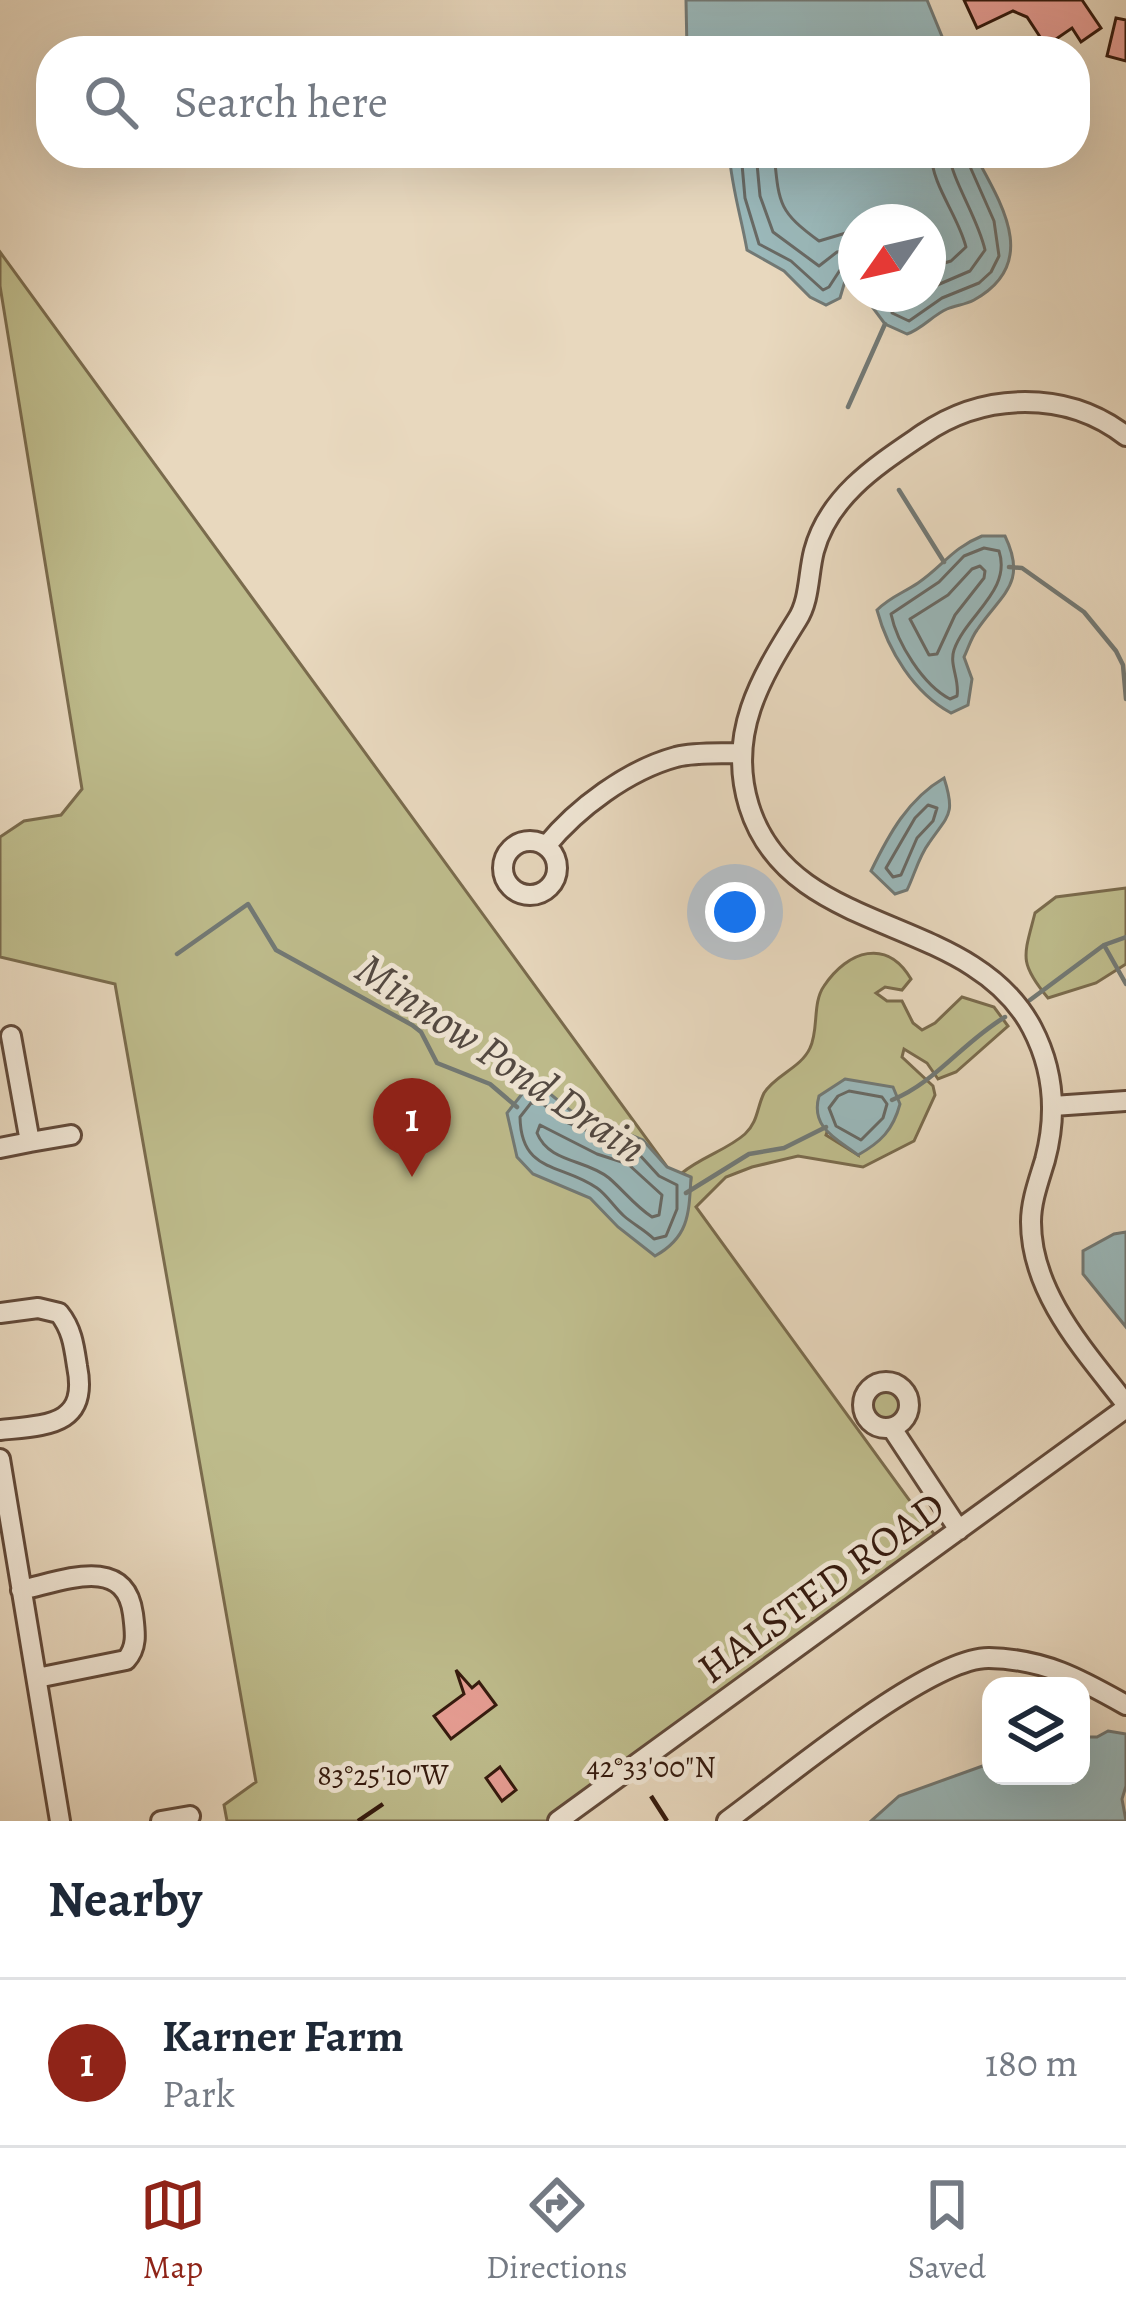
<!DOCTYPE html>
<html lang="en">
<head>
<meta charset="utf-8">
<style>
  body { margin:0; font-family:Alegreya,serif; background:#f6f6f7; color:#1f2937 }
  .controls { position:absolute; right:36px; bottom:36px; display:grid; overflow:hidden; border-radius:24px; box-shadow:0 12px 48px #0002 }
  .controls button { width:108px; height:108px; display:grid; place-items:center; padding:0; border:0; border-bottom:3px solid #e0e1e3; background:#fff; color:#1f2937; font:60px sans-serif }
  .compass { position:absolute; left:838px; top:204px; width:108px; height:108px; border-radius:50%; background:#fff; box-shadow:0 12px 48px #0002; rotate:236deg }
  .you { position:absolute; left:735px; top:912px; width:42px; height:42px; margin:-30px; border:9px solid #fff; border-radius:50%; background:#1a73e8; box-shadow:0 0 0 18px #1a73e833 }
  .badge { display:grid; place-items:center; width:78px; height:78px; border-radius:50%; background:#8f2418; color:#fff; font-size:39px; font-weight:700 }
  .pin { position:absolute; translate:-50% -99px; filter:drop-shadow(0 3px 6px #0008) }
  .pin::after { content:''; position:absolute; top:63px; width:42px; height:36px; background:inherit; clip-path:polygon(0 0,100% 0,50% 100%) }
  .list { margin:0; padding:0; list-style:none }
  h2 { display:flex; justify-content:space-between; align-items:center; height:156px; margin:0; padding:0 48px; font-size:51px }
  h2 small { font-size:39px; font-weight:400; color:#747a83 }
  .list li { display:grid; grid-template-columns:78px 1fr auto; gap:36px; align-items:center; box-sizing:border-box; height:168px; padding:0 48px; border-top:3px solid #e0e1e3 }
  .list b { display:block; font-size:45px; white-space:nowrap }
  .list p { margin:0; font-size:39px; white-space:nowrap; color:#747a83 }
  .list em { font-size:39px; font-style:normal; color:#747a83 }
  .icon { flex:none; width:66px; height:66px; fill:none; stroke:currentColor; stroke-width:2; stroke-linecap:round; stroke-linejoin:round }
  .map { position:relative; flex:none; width:1126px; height:1821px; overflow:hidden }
  .search { position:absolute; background:#fff; box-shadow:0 12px 48px #0002; left:36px; right:36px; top:36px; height:132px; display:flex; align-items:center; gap:30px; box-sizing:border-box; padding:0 42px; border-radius:48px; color:#747a83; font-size:45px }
  .sheet { height:324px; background:#fff }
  nav { display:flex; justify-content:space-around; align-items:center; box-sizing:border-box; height:168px; border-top:3px solid #e0e1e3; background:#fff; font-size:33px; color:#747a83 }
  nav a { display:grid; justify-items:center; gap:6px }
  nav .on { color:#8f2418 }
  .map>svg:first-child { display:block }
  .green { fill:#bebc8c; stroke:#7a6b4d; stroke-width:3; fill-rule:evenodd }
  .water { fill:#9ab8ba; stroke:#727975; stroke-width:3 }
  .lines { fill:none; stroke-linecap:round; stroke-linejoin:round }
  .shore { stroke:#686964; stroke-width:3 }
  .stream { stroke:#727975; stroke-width:4.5 }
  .building { fill:#e69d93; stroke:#351a0e; stroke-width:3 }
  .street-casing { stroke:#624a3a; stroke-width:24 }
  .street { stroke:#f0e6d5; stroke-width:18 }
  .ticks { fill:none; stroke:#351a0e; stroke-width:4.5 }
  .labels { text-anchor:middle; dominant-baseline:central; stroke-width:10; stroke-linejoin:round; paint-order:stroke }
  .street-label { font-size:42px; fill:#351a0e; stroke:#f0e6d5 }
  .water-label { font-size:45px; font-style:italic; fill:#534942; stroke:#f0e6d5 }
  .ticks-label { font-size:30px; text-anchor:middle; fill:#351a0e; stroke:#f0e6d5; stroke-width:10; stroke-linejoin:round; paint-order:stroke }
</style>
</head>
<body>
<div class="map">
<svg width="1126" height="1821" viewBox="0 0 1126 1821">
  <rect width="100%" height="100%" fill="#e8d8be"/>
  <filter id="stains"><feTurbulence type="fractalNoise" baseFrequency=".00167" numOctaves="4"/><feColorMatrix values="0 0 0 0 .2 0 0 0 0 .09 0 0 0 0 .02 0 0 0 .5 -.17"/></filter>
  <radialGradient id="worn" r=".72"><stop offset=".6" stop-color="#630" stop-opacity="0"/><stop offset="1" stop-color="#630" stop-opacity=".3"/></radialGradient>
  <path class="green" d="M0,252L689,1197L691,1178L682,1173C701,1157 727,1150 745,1134C758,1122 757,1107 764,1093C775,1075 801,1068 810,1048C819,1030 812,1003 824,986C848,950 887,938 911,979L902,990L885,987L876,993L887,1001H902L913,1023L922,1030L935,1023L962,997L994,1007L1008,1026L956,1072L938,1079L927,1063L904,1049L902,1057L933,1086L935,1095L914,1141L863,1167L798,1156L752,1167L726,1177L696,1207L942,1545L562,1821H227L224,1805L256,1782L115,984L0,957V837L24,821L61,815L82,789L0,286ZM845,1079L858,1155L826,1135Z
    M1126,888V964L1096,983L1048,998C1018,962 1024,956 1035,913L1056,897Z
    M870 1405a15 15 0 1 1 30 0a15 15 0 1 1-30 0Z"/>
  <path class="water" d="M686,0H927L948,51H687Z
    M729,153H974C1001,203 1041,263 974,300C965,305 956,305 947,309C933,315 922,329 907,334L885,324L873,308L890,294H928V222H856V275L845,281L840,298L826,305L810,297L784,271L747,250C741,216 732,189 729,153Z
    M982,536H1005C1028,584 1001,594 977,630C971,638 968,649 964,657L972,679L968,705L951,713C914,693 888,651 877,610C890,597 903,593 918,583C943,566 952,548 982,536Z
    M944,778C956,815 948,815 929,843C919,856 914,876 907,890L895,894L871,871C889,834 908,799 944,778Z
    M845,1079L893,1087L900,1104C893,1130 881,1142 858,1155C837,1139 810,1128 819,1096Z
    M526,1089L549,1093L571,1111L643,1140L667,1167L691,1177C689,1214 689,1237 655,1256L618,1227L590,1198L533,1174L517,1157L507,1113Z
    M1126,1232V1327L1083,1274V1251L1114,1234Z
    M1108,1731L1126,1734V1786L1122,1799L1126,1821H871L899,1796L991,1763V1776H1081V1737H1097Z"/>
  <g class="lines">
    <path class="shore" d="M741,153L745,198L759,244L791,261L823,290L829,287L842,267L856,264
      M756,153L760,196L773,232L819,266L837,252L856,249
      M774,153C779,204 778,211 819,241L856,230
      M928,268L951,261L966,247C958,215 932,186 931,153
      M928,289L970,271L985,250C978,218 951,179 949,153
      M896,294L892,313L909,321L942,298L979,283L991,272L999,256L994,221L964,153
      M984,548L999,551C1012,591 966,615 954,650C949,665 960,680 957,696L950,699C923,685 897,643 891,614L939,582L964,556Z
      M980,566L985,571L984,578L955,615L937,654L929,655L910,619L948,595L972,569Z
      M928,805L937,808L933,821L917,838L901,875L893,877L886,868L915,818Z
      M849,1091L882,1097L887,1104L883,1118L861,1140L836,1126L829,1108L838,1096Z
      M531,1103L543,1104L566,1122L636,1151L659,1176L677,1185V1209L666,1236L654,1239C645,1230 633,1224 624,1216C614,1207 607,1195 597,1188C562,1163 521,1174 520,1117Z
      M540,1125L597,1154L628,1164L662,1195L659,1215L652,1217C635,1206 624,1191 609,1178C586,1159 549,1163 537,1133Z"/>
    <path class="stream" d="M848,407L885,324
      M899,490L944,562
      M1009,567L1022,568L1084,612L1116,651L1123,665L1126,699
      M1104,945L1126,984
      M177,954L248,904L276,950L412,1025L421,1032L437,1063L490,1084L517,1107
      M1030,1000L1104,945L1126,937
      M892,1100C936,1082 963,1042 1005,1017
      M686,1193L749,1154L784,1148L826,1127"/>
  </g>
  <path class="building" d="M964,0H1082L1101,28L1081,42L1072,28L1046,46L1027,17L1013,11L977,28Z
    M1116,18L1126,20V61L1107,56Z
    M456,1670L472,1688L479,1682L496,1705L451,1739L434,1716L464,1694Z
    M500,1767L516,1790L502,1801L486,1778Z"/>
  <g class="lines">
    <defs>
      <path id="street" d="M1126,436C1067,390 984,392 923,434C879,464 829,495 814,551C808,574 810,600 797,620C760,679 727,734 749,806C790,939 971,912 1032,1028C1054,1070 1057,1115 1045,1160C1039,1180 1031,1201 1031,1222C1031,1293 1085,1351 1126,1404
        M503 868a27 27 0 1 1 54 0a27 27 0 1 1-54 0Z
        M546,846C577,808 628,770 676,757C697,752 720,754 741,753
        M1053,1106L1126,1101
        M30,1142L71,1135
        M0,1148L30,1142L11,1036
        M0,1313L38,1308L59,1313C72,1329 74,1346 77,1366C89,1426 47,1425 0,1430
        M863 1405a23 23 0 1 1 46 0a23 23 0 1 1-46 0Z
        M893,1430L959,1530
        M0,1459L60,1821
        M21,1590C63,1581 125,1554 133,1614C135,1631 138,1647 126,1660L37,1678
        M161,1821L190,1816
        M558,1821L1126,1408
        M727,1821C781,1782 929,1657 989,1658C1044,1659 1080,1679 1126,1705"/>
    </defs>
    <use href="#street" class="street-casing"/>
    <use href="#street" class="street"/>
  </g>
  <path class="ticks" d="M651,1796L667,1821M358,1821L383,1804"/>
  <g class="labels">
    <g class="street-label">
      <text transform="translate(821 1587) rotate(-36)">HALSTED ROAD</text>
    </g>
    <g class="water-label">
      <text transform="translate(501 1058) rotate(34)">Minnow Pond Drain</text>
    </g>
  </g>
  <g class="ticks-label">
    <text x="651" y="1777">42°33'00"N</text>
    <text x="383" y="1785">83°25'10"W</text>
  </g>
  <rect width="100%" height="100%" filter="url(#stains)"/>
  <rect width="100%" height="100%" fill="url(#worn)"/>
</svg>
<div class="controls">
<button><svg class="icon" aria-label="layers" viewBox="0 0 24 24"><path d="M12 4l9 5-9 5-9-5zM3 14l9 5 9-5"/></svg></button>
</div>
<svg class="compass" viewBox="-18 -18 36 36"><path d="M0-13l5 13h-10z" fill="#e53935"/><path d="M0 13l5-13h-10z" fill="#747a83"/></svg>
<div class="you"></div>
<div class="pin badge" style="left:412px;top:1177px">1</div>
<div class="search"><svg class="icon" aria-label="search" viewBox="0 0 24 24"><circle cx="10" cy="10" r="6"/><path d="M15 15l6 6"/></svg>Search here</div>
</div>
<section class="sheet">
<h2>Nearby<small></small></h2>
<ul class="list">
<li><span class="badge">1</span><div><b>Karner Farm</b><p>Park</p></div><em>180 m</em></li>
</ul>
</section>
<nav>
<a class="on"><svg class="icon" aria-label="map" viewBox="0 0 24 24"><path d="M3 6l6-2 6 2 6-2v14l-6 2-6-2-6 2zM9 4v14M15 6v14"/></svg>Map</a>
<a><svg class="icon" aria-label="directions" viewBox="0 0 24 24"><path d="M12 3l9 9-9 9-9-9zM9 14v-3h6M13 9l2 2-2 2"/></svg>Directions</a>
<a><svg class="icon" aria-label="saved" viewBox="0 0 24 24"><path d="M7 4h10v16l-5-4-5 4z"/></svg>Saved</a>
</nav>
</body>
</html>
